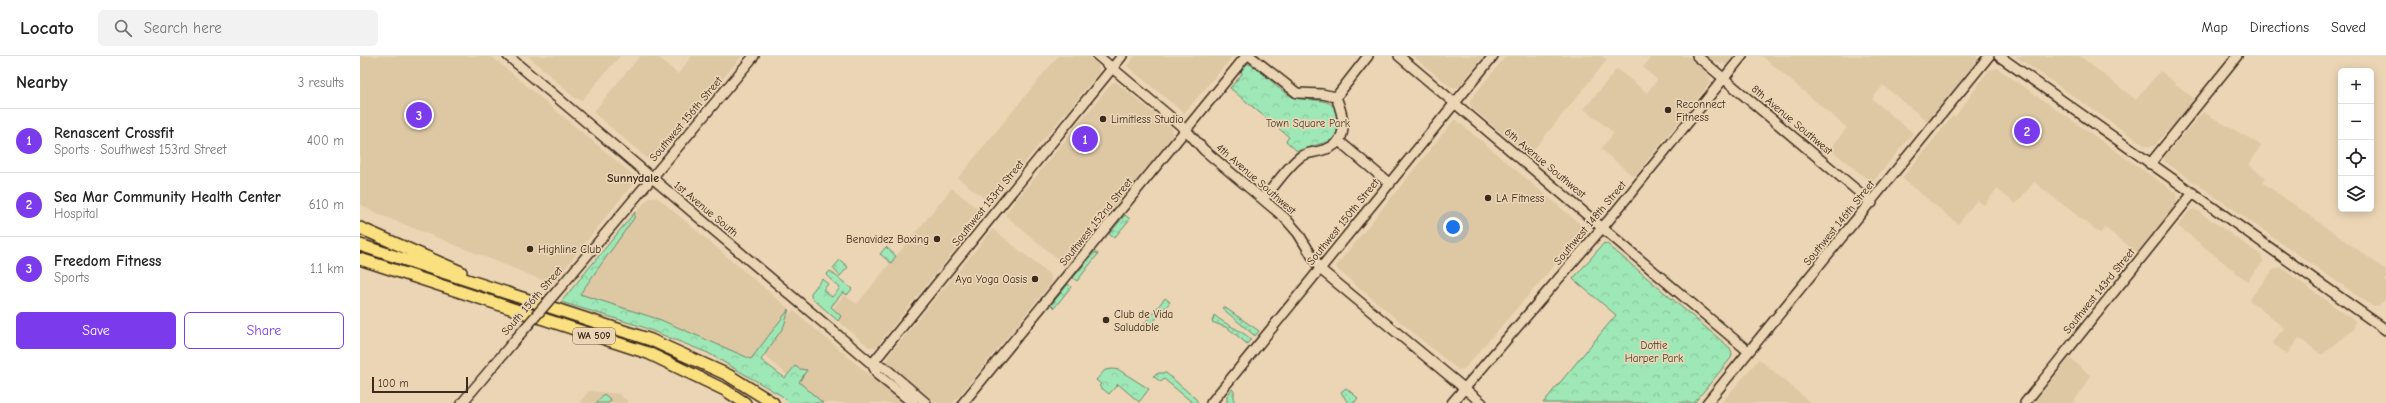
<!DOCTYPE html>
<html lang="en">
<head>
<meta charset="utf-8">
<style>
  body { margin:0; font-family:"Comic Neue",sans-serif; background:#f2f2f2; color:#222 }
  .controls { position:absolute; right:12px; top:12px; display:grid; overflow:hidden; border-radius:6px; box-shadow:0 2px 10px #0003 }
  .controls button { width:36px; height:36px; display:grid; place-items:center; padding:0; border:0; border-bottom:1px solid #e0e0e0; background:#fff; color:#222; font:20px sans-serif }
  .scale { position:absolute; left:12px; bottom:10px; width:96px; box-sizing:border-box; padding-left:4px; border:2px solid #3b2a1e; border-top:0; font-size:11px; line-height:14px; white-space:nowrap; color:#3b2a1e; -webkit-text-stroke:3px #ebd5b4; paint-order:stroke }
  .you { position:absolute; left:1093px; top:171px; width:14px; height:14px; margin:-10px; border:3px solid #fff; border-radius:50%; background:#1a73e8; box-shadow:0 0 0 6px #1a73e833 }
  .badge { display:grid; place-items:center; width:26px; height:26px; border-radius:50%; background:#7c3aed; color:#fff; font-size:13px; font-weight:700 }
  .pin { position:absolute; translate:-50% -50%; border:2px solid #fff; box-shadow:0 1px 4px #0006 }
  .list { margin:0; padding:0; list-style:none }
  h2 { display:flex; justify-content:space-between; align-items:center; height:52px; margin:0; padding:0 16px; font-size:17px }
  h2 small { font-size:13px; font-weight:400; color:#767676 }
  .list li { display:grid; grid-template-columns:26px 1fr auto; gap:12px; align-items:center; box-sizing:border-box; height:64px; padding:0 16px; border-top:1px solid #e0e0e0 }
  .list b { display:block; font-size:15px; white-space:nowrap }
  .list p { margin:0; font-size:13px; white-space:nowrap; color:#767676 }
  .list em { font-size:13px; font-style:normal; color:#767676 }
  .actions { display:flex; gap:8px; padding:12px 16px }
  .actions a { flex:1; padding:9px 0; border:1px solid #7c3aed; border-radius:6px; text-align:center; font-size:14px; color:#7c3aed }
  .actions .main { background:#7c3aed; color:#fff }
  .icon { flex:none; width:22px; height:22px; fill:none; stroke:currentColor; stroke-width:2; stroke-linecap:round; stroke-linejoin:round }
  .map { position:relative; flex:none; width:2026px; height:347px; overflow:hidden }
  header { display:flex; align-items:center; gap:24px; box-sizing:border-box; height:56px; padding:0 20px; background:#fff; border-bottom:1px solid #e0e0e0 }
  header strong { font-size:19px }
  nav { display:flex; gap:22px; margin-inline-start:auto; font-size:14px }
  .search { width:280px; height:36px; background:#f2f2f2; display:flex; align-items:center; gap:10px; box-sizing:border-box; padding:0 14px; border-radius:6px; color:#767676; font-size:15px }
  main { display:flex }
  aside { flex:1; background:#fff }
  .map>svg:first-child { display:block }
  .built { fill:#dec7a3 }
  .grass { fill:url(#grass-dots); stroke:#6c886a }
  .forest { fill:url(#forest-crowns); stroke:#6c886a }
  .pitch { fill:#9ee7b6; stroke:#6c886a }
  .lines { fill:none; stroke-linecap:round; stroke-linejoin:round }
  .secondary-casing { stroke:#3b2a1e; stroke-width:12 }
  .highway-casing { stroke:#3b2a1e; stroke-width:14 }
  .secondary { stroke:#ebd5b4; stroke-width:9 }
  .highway { stroke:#fbe080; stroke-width:11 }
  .secondary-bridge-casing { stroke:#3b2a1e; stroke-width:12; stroke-linecap:butt }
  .secondary-bridge { stroke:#ebd5b4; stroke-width:9 }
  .poi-dot { fill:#3b2a1e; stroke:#ebd5b4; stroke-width:1.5 }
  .labels { text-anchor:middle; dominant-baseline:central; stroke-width:3.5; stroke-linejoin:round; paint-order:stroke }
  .shield { fill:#ebd5b4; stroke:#705d4b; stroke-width:1 }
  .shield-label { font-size:10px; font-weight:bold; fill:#3b2a1e }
  .poi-label { font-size:11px; fill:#3b2a1e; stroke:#ebd5b4; text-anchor:start }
  .street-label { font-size:11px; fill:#3b2a1e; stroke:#ebd5b4 }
  .park-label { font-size:11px; fill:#4a4635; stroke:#ebd5b4 }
  .neighbourhood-label { font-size:12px; font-weight:bold; fill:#3b2a1e; stroke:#ebd5b4 }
</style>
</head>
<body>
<header>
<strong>Locato</strong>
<div class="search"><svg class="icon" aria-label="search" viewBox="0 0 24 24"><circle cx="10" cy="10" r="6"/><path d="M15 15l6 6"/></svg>Search here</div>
<nav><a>Map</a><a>Directions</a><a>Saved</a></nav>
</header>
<main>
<aside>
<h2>Nearby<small>3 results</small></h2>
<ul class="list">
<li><span class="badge">1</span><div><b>Renascent Crossfit</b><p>Sports · Southwest 153rd Street</p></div><em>400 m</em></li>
<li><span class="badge">2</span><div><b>Sea Mar Community Health Center</b><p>Hospital</p></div><em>610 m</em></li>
<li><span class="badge">3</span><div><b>Freedom Fitness</b><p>Sports</p></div><em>1.1 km</em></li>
</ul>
<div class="actions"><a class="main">Save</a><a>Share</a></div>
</aside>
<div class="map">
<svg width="2026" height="347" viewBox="0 0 2026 347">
  <defs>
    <pattern id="grass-dots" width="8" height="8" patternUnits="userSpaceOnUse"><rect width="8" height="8" fill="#9ee7b6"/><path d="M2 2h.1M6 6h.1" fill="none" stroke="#89c69c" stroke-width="1.8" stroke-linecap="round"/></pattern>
    <pattern id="forest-crowns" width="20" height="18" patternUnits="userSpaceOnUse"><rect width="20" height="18" fill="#9ee7b6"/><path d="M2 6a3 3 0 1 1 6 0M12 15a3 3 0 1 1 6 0" fill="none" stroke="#89c69c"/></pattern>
  </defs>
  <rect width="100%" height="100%" fill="#ebd5b4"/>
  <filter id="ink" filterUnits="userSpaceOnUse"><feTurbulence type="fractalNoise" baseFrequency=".025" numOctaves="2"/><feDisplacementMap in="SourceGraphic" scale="8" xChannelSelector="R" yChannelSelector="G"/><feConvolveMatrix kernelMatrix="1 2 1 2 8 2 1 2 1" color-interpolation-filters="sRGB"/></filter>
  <g filter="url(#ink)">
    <path class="built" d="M0,0H131L273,119L275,125L192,228L11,155L0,147Z
      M168,0H260L222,44L215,42Z
      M280,0H297L318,18L332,0H382L293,104L288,103L234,57L235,54Z
      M698,0H728L739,10V16L633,145H628L598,122Z
      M775,0H873L824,57L767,10Z
      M1053,0H1124L1099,31L1092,32Z
      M1146,0H1242L1247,4L1171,97H1165L1111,51L1110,44Z
      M1293,0H1328L1346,16L1350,22V27L1274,121L1241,93L1254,77L1224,53L1257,13L1287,37L1297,24L1283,11Z
      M1344,0H1373L1367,8H1361L1356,5L1354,9Z
      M1402,0H1617V4L1568,66L1523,29L1512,43L1553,77L1512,127L1470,93L1487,72Z
      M1655,0H1720L1776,44L1800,15L1833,42L1834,45L1810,76L1808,74L1794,90H1786Z
      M1637,12L1816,137L1817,147L1777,196L1745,172L1740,177L1737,175L1674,126L1656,148L1637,133L1624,149L1617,144L1598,168L1542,122L1593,60L1595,61L1629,14Z
      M756,26L812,72L813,76L812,81L709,207L704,208L646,160V157L752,27Z
      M1843,56L1901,89L1889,109L1906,122L1902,126L2026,214V243L2018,250H2012L1804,105L1805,100Z
      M1095,63L1226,173L1104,313L1098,314L978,214L976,210Z
      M592,132L619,154L620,163L516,291H509L469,257L484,239L497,248Z
      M292,141L298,142L429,253L391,303L301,264L220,238L253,192L248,188L288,143Z
      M1835,153L1902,200L1903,206L1887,225L1818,170L1829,155Z
      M633,173L691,220V227L593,347H576L530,309L527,304L528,300Z
      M1920,211L1995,265L1994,273L1962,299L1939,282L1927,298L1912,287L1924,272L1889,244L1913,214Z
      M433,254L542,347H461L400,296Z
      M1710,302L1731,320L1713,347H1673Z
      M1399,303L1451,347H1361Z
      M229,335L259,338L269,347H219Z"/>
    <path class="grass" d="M864,251L899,275L895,280L862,252Z
      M854,259C867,270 878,272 891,283L887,288L868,272L852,266Z
      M986,332L998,342L994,347H988L981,336Z"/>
    <path class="forest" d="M886,7C902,12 913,30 929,39C945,49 977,35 979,64C979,71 977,78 973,84L937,95L926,85L929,81L870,32L882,18L881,12Z
      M275,156L274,162L220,238L301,264L391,303L429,253L424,270L401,304L425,322L435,310L440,313L447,314L439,326L463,347H429L422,340L348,297L280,270L201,246Z
      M765,159L770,163L754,182L749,178Z
      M1244,187L1247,188L1370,292L1372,297L1371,302L1334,347H1183L1256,259L1213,223Z
      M526,191L536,200L531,207L520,198Z
      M735,196L738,198L717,225L713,222Z
      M480,204L488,211L480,220L473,212Z
      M470,215L492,233L487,239L483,236L471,251L481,260L478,265L451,241V237L462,223L468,228L463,234L472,241L480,232L466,219Z
      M708,228L711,231L694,252L691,249Z
      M805,242L810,246L788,272L784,268Z
      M753,313L759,314L789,333L779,346L758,328L749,338L739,330L741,328L736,324L745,314Z
      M799,317H806L836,343L838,347H833L804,323L801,326L793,320Z
      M872,333L874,335V347H867V340Z"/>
    <path class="pitch" d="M244,338L251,344L249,347H236Z"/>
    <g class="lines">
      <defs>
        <path id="secondary" d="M148,0L512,308L518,319L553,347
          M738,0L826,74L844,94L925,162L938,177L960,213L1122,347
          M890,0L937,37L962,38L976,41C984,61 991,87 963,94C955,97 947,96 940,101C926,112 915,130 903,143
          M1039,0L1388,295
          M1337,0L1512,147
          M1639,0L2026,274
          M976,41L1008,0
          M979,85L1030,128
          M1790,108L1877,0
          M204,227L394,0
          M512,308L762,0
          M512,308L524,311L566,347
          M102,347L155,284
          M603,347L886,0
          M851,347L1133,0
          M1092,347L1248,165L1382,0
          M1347,347L1629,0
          M1665,347L1833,137"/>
        <path id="highway" d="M0,172L101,216
          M0,189L291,284L368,319L413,347
          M0,203L288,297L365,334L385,347"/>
      </defs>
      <use href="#secondary" class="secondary-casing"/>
      <use href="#highway" class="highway-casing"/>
      <use href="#secondary" class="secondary"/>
      <use href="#highway" class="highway"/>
      <defs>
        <path id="secondary-bridge" d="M155,284L204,227"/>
      </defs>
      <use href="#secondary-bridge" class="secondary-bridge-casing"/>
      <use href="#secondary-bridge" class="secondary-bridge"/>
    </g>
  </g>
  <g class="poi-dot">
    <circle cx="1308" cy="54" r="4"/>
    <circle cx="743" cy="63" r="4"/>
    <circle cx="1128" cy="142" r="4"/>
    <circle cx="577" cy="183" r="4"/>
    <circle cx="170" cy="193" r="4"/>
    <circle cx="675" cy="223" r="4"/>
    <circle cx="746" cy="264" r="4"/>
  </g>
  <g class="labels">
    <rect class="shield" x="213" y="272" width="42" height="16" rx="3"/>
    <g class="shield-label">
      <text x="234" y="280">WA 509</text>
    </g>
    <g class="poi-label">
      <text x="1316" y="48">Reconnect<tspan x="1316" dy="13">Fitness</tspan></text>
      <text x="751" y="63">Limitless Studio</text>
      <text x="1136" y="142">LA Fitness</text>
      <text x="569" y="183" text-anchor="end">Benavidez Boxing</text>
      <text x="178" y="193">Highline Club</text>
      <text x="667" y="223" text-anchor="end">Aya Yoga Oasis</text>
      <text x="754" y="258">Club de Vida<tspan x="754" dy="13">Saludable</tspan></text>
    </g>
    <g class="street-label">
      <text transform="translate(326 63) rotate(-50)">Southwest 156th Street</text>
      <text transform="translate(1432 64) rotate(40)">8th Avenue Southwest</text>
      <text transform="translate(1185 107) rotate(40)">6th Avenue Southwest</text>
      <text transform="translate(896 123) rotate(41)">4th Avenue Southwest</text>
      <text transform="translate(628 147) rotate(-51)">Southwest 153rd Street</text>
      <text transform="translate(346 153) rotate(40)">1st Avenue South</text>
      <text transform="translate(736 166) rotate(-51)">Southwest 152nd Street</text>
      <text transform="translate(983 166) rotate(-51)">Southwest 150th Street</text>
      <text transform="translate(1230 167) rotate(-50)">Southwest 148th Street</text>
      <text transform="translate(1479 167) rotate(-51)">Southwest 146th Street</text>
      <text transform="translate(1739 235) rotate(-51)">Southwest 143rd Street</text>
      <text transform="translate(172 245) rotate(-49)">South 156th Street</text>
    </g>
    <g class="park-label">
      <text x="948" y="67">Town Square Park</text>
      <text x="1294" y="289">Dottie<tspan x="1294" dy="13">Harper Park</tspan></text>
    </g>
    <g class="neighbourhood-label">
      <text x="273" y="122">Sunnydale</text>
    </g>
  </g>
</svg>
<div class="controls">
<button>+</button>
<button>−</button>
<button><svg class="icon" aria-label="locate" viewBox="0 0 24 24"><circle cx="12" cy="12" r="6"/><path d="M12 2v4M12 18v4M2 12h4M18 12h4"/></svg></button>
<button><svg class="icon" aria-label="layers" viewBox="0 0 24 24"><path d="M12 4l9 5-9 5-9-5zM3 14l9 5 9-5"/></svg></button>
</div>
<div class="scale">100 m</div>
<div class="you"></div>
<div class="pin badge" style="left:725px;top:83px">1</div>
<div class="pin badge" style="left:1667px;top:75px">2</div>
<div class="pin badge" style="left:59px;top:59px">3</div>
</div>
</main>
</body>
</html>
